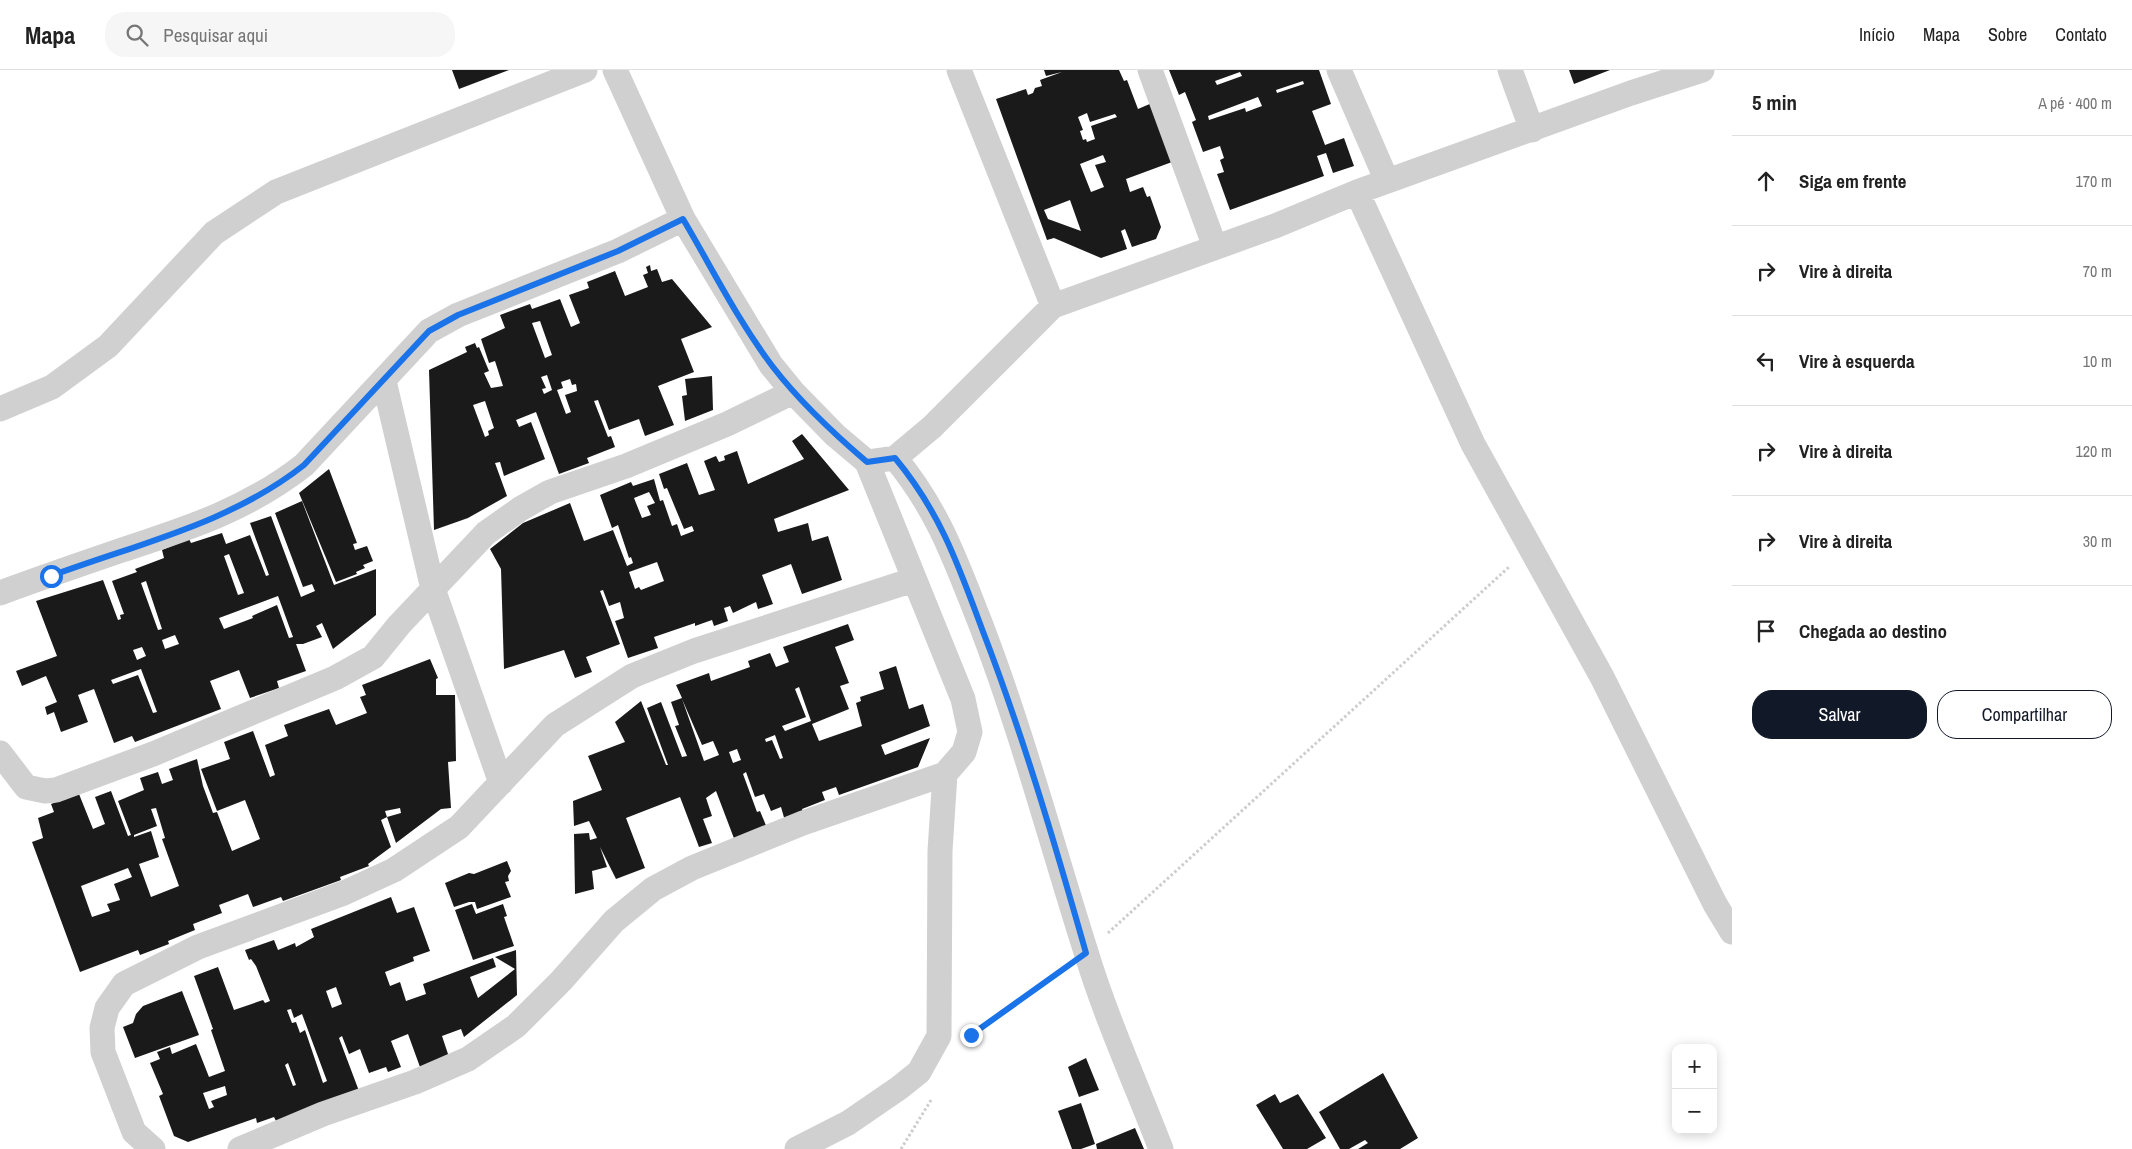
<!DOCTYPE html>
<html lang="pt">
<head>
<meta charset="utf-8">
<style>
  body { margin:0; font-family:"Archivo Narrow",sans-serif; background:#f6f6f6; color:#222 }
  .controls { position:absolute; right:15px; bottom:15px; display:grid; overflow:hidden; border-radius:10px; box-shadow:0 2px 12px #0003 }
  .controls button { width:45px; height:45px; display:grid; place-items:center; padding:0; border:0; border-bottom:1px solid #e0e0e0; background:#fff; color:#222; font:25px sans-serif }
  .stop { position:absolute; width:15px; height:15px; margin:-11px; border:4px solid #1a73e8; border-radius:50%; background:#fff }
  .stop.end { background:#1a73e8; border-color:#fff; box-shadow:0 1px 5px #0008 }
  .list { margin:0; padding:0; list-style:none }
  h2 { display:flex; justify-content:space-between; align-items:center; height:65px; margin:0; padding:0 20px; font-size:21px }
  h2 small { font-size:16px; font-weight:400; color:#767676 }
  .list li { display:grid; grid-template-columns:32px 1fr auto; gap:15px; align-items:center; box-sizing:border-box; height:90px; padding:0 20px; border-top:1px solid #e0e0e0 }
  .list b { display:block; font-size:19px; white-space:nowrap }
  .list em { font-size:16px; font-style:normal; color:#767676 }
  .actions { display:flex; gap:10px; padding:15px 20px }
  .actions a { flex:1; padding:11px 0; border:1px solid #111827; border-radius:20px; text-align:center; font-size:18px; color:#111827 }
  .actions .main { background:#111827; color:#fff }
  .icon { flex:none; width:28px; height:28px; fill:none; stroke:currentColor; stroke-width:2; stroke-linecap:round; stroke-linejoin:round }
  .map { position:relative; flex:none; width:1732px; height:1079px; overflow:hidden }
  header { display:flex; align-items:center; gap:30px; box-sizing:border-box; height:70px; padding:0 25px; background:#fff; border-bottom:1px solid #e0e0e0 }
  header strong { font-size:24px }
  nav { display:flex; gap:28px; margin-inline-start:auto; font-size:18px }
  .search { width:350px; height:45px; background:#f6f6f6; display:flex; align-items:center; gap:12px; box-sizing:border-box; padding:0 18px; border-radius:20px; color:#767676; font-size:19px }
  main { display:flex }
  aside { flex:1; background:#fff }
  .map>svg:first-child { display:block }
  .building { fill:#1a1a1a; fill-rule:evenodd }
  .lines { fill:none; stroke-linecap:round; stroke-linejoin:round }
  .path { stroke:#cdcdcd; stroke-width:3; stroke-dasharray:2.5 2.5; stroke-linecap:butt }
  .minor { stroke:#d0d0d0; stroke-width:25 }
  .route { stroke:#1a73e8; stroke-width:6 }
</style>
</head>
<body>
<header>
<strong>Mapa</strong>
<div class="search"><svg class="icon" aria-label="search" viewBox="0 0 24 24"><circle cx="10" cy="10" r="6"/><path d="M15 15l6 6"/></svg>Pesquisar aqui</div>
<nav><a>Início</a><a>Mapa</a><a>Sobre</a><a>Contato</a></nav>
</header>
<main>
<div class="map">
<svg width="1732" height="1079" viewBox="0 0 1732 1079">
  <rect width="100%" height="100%" fill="#fff"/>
  <path class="building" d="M452,0H509L459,19Z
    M1044,0H1119L1124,11L1127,10L1138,39L1152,33L1172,92L1126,109L1130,122L1143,117L1147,127L1150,126L1161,157L1156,169L1132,177L1125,159L1121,161L1127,179L1101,188L1054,168L1047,170L996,29L1026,19L1028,25L1033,23L1035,18L1042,16L1040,10L1062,2L1046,6ZM1087,43L1090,52L1115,44L1117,47L1091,56L1095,69L1087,72L1086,69L1083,70L1080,61L1083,60L1078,47ZM1103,85L1106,92L1095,95L1104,117L1091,122L1080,94ZM1070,130L1081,161L1048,149L1044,140Z
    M1169,0H1319L1331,34L1312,41L1314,46L1325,75L1344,68L1354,96L1333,103L1326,83L1317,86L1324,106L1230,140L1217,104L1224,102L1220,90L1224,88L1220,76L1203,82L1192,52L1196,50L1185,22L1179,25ZM1240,2L1242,6L1217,15L1215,11ZM1303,11L1304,14L1277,23L1276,20ZM1258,27L1262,36L1246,42L1245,38L1209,50L1208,46Z
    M1569,0H1610L1574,14Z
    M650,195L651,201L657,199L662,212L672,209L712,257L681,269L694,302L658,316L674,355L645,366L639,349L609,360L598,330L594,331L608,367L611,366L615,377L587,388L589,393L559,404L536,342L516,350L519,357L531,352L545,389L504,406L500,392L495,393L507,426L468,448L434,460L429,300L467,282L465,277L475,273L477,278L479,277L489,301L484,303L491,318L503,316L495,291L489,293L481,269L505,258L500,245L530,234L532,239L560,229L571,257L580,253L569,225L589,218L587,212L615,201L625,226L648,217L643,205L648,203L646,197ZM540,251L552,285L545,288L532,253ZM547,305L552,320L544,324L542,319L546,318L541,307ZM570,309L572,315L576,314L577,321L565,325L571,342L566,344L557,320L563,318L561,312ZM485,331L494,358L488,361L489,365L485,367L473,335Z
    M712,306L713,340L685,351L682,326L687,325L685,309Z
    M802,364L849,420L774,449L778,462L808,453L812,471L828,466L842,510L802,524L791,494L762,505L773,534L758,539L756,532L733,543L730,536L724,538L728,551L714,556L712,550L695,556V553L654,567L658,578L628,588L615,551L624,548L620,532L609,536L603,520L600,521L620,574L586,587L592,602L575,608L564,580L504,599L501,499L490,479L523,453L570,433L584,471L613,460L627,496L633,493L631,487L629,488L618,455L612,458L600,425L631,412L633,416L654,409L660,431L663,430L672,456L677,454L681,466L694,461L692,456L684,459L667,418L664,419L659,404L687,393L699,425L715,420L704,391L716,386L719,392L725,390L724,386L737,381L748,414L804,389L792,371ZM649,422L655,433L647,436L651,445L642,448L634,428ZM657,492L664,511L641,520L639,517L635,519L629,502Z
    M329,399L357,473L353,474L355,480L367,476L373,491L363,495L365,498L356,502L357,504L336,512L299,423Z
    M302,431L334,515L376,499V545L333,579L322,553L316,556L322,567L303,574H296L306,601L277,611L279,618L250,628L239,600L210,611L221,639L135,672L132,666L114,673L94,619L78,625L88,652L61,662L54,642L47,645L45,637L57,632L46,606L22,616L16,601L57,586L36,531L103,510L118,550L121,549L120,545L124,544L112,511L137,502L135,499L164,488L162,480L189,469L191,473L222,463L226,474L250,465L266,506L269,505L250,453L271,446L301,527L315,521L312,514L303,517L275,443ZM229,484L244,523L238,525L224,486ZM146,511L162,559L158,560L141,513ZM278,526L293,567L289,568L277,535L252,546L253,548L224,559L219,548ZM175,565L179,574L165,579L162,570ZM142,577L146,586L137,590L133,580ZM141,599L157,642L153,643L138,605L113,614L111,610Z
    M848,554L854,570L835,577L849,613L840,616L849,639L812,654L819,671L862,656L856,633L861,631L860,627L884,619L879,602L896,596L909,639L923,634L930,656L881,675L885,685L930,668L918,697L839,725L836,717L822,722L825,730L802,739L804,744L785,751L781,737L771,741L764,724L755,727L746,702L743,704L757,742L760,741L767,758L735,771L716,721L706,728L712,746L703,749L712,773L699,777L680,727L626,748L645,798L616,809L600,777L607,797L592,801L594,819L575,824L574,764L589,763L590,770L597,768L589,751L574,756L573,731L602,720L588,686L625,672L615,652L641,631L666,695H668L647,638L661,632L682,687L687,686L675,656L679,655L671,632L682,628L676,615L709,603L711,611L750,597L748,591L770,583L776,597L789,592L783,577ZM799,617L811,651L785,661L782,656L806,647L795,619ZM682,629L702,675L713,671L719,685L704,691ZM775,665L783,688L780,689L772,670L766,672L765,669ZM737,679L741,690L733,693L729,682Z
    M430,589L438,608L436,609V625H455L456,691L448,692L451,738L441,739L396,773L387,747L401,743L400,738L385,741L387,747L381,750L391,777L368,794L369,796L340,807L341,810L283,831L281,827L253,837L248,824L219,835L222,843L193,854L195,860L168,871L169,874L140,885L138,880L80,902L32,772L43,768L38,748L54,742L51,734L79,724L93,759L105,754L95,727L111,721L128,766L131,765L118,731L144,720L140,708L158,702L162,714L173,710L169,699L197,689L203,716L213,743L217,742L232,781L260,769L245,730L217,741L201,699L230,689L224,672L253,661L270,707L275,705L265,675L288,666L284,655L329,639L336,655L367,643L360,627L366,625L362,615ZM156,738L165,768L162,769L179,816L151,827L139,794L159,787L151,761L134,767V765L157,756L151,739ZM128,798L132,807L114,814L120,830L107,834L110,841L92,847L81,816Z
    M507,791L511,801L508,806L509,811L505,812L511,827L477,839L475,832H469L454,837L445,813L469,803L474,804Z
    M391,827L397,843L414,837L430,881L413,887L414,891L385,902L390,916L400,912L406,931L426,924L423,914L493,888L496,897L470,907L478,928L515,899L495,887L516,880L517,925L464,967L461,959L442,966L449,987L420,997L408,964L391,971L401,997L388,1002L386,997L369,1003L360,979L349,984L342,966L339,968L359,1021L276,1051L274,1047L257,1053L256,1048L188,1072L174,1066L159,1026L163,1024L150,993L160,989L157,982L170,977L172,984L196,974L209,1007L225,1001L211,960L213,959L194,906L218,897L234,940L263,930L265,933L270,931L256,896L251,889L249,890L245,880L274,870L278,880L295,873L296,877L314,867L311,859ZM336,917L342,934L332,938L326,921ZM291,939L294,948L302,944L327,1011L323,1013L305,960L300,963L296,952L292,953L287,940ZM288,993L296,1015L293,1016L285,995ZM225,1016L227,1025L211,1031L214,1037L209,1039L203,1023Z
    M472,834L476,844L503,834L507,846L504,847L514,876L473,890L455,840Z
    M182,921L199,965L135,988L123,957L133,953L136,944L143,936Z
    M1086,988L1099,1020L1079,1027L1068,997Z
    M1383,1003L1418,1068L1400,1079H1358L1368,1073L1365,1070L1349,1079H1340L1319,1042Z
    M1275,1024L1280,1033L1298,1024L1326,1068L1307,1079H1283L1256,1035Z
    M1081,1033L1095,1074L1081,1079H1072L1058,1041Z
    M1135,1058L1144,1079H1097L1096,1074Z"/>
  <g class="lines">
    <path class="path" d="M1108,863L1509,497
      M967,971L971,965L1064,899
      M901,1079L931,1030"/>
    <path class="minor" d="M959,0L1053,236
      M1150,0L1215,177
      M1339,0L1387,111
      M1510,0L1532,60
      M1357,122L1473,374L1602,607L1715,834L1732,862
      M384,311L433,519L501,713
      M0,339L52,317L108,276L214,163L276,122L585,0
      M895,388C939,441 956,492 981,555C1022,662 1051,772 1086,882C1106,948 1136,1014 1161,1079
      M867,392L895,388L932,357L1053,236L1275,156L1357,122L1631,23L1702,0
      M0,523C40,508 81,494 122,480C189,458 248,439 304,395L429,261L458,245L618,181L683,149
      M0,683L26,717L45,721L56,720L153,684L335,608L373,587L399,555L486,463L520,439L550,422L626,396L727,354L793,322
      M153,1079L134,1062L103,982L102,958L107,938L124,914L198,877L344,823L394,800L459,757L555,655L632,606L694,581L913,510
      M240,1079L323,1044L415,1012L468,989L516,956L561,911L614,851L653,819L692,798L803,753L945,704L964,682L970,662L963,629L867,392L835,365L793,322L771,295L683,149L615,0
      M797,1079L848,1053L899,1018L919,1002L939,966L940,781L945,704"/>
  </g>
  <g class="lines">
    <path class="route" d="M51,506C137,474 231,453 304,395L429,261L458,245L618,181L683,149C712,198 738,251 773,297C800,332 833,363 867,392L895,388C940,442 958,494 982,559C1023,665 1055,774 1086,883L971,965"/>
  </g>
</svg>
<div class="controls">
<button>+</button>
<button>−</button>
</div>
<div class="stop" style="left:51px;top:506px"></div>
<div class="stop end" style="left:971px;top:965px"></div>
</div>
<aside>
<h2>5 min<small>A pé · 400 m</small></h2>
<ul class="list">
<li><svg class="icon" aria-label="ahead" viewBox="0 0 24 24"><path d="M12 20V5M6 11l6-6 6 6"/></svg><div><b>Siga em frente</b></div><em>170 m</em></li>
<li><svg class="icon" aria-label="right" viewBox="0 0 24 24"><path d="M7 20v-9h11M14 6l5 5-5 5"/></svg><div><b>Vire à direita</b></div><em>70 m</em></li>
<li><svg class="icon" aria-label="left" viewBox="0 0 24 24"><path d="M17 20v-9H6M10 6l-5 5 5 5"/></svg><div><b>Vire à esquerda</b></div><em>10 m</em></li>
<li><svg class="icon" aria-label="right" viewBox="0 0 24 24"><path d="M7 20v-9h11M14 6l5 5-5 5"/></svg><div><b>Vire à direita</b></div><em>120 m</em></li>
<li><svg class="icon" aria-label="right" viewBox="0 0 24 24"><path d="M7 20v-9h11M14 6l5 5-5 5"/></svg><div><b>Vire à direita</b></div><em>30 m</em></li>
<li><svg class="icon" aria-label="arrive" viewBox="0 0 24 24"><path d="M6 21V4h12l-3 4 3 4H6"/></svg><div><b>Chegada ao destino</b></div></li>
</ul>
<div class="actions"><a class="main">Salvar</a><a>Compartilhar</a></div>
</aside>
</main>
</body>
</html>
